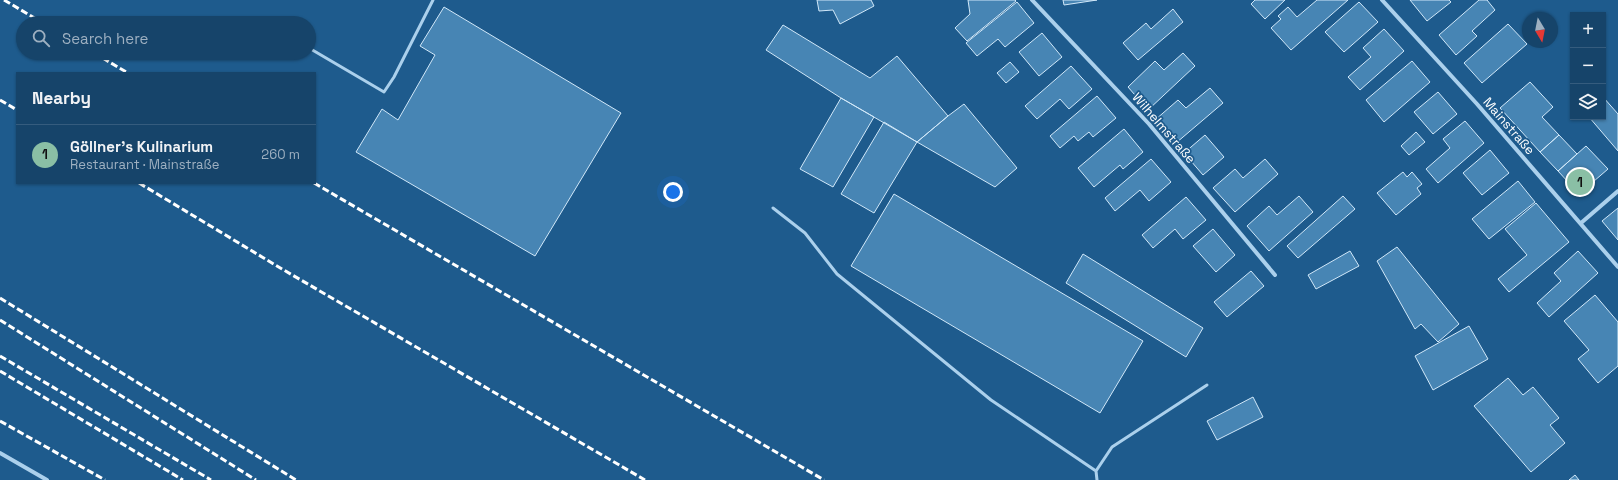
<!DOCTYPE html>
<html lang="en">
<head>
<meta charset="utf-8">
<style>
  body { margin:0; font-family:"Space Grotesk",sans-serif; background:#234e72; color:#f1f3f6 }
  .controls { position:absolute; right:12px; top:12px; display:grid; overflow:hidden; border-radius:0px; box-shadow:0 1px 3px #0004 }
  .controls button { width:36px; height:36px; display:grid; place-items:center; padding:0; border:0; border-bottom:1px solid #355c7e; background:#16446a; color:#f1f3f6; font:20px sans-serif }
  .compass { position:absolute; left:1522px; top:12px; width:36px; height:36px; border-radius:50%; background:#16446a; box-shadow:0 1px 3px #0004; rotate:170deg }
  .you { position:absolute; left:673px; top:192px; width:14px; height:14px; margin:-10px; border:3px solid #fff; border-radius:50%; background:#1a73e8; box-shadow:0 0 0 6px #1a73e833 }
  .badge { display:grid; place-items:center; width:26px; height:26px; border-radius:50%; background:#8abfa5; color:#111; font-size:13px; font-weight:700 }
  .pin { position:absolute; translate:-50% -50%; border:2px solid #fff; box-shadow:0 1px 4px #0006 }
  .list { margin:0; padding:0; list-style:none }
  h2 { display:flex; justify-content:space-between; align-items:center; height:52px; margin:0; padding:0 16px; font-size:17px }
  h2 small { font-size:13px; font-weight:400; color:#9eb0c1 }
  .list li { display:grid; grid-template-columns:26px 1fr auto; gap:12px; align-items:center; box-sizing:border-box; height:60px; padding:0 16px; border-top:1px solid #355c7e }
  .list b { display:block; font-size:15px; white-space:nowrap }
  .list p { margin:0; font-size:13px; white-space:nowrap; color:#9eb0c1 }
  .list em { font-size:13px; font-style:normal; color:#9eb0c1 }
  .icon { flex:none; width:22px; height:22px; fill:none; stroke:currentColor; stroke-width:2; stroke-linecap:round; stroke-linejoin:round }
  .map { position:relative; flex:none; width:1618px; height:480px; overflow:hidden }
  .search { position:absolute; background:#16446a; box-shadow:0 1px 3px #0004; left:16px; top:16px; width:300px; height:44px; display:flex; align-items:center; gap:10px; box-sizing:border-box; padding:0 14px; border-radius:22px; color:#9eb0c1; font-size:15px }
  .panel { position:absolute; background:#16446a; box-shadow:0 1px 3px #0004; left:16px; top:72px; width:300px; height:112px; border-radius:0px }
  .map>svg:first-child { display:block }
  .building { fill:#4785b4; stroke:#d1e8f9 }
  .lines { fill:none; stroke-linecap:round; stroke-linejoin:round }
  .lane { stroke:#abd0ec; stroke-width:3 }
  .street { stroke:#abd0ec; stroke-width:4 }
  .rail { stroke:#fff; stroke-width:3; stroke-dasharray:7 3; stroke-linecap:butt }
  .labels { text-anchor:middle; dominant-baseline:central; stroke-width:3.5; stroke-linejoin:round; paint-order:stroke }
  .street-label { font-size:13px; fill:#fff; stroke:#1e5b8d }
</style>
</head>
<body>
<div class="map">
<svg width="1618" height="480" viewBox="0 0 1618 480">
  <rect width="100%" height="100%" fill="#1e5b8d"/>
  <path class="building" d="M817,0H871L874,6L840,24L833,10L819,11Z
    M968,0H1015L1016,1L967,41L955,28L970,14Z
    M1063,0H1097L1064,5Z
    M1255,0H1285L1265,19L1251,4Z
    M1317,0H1348L1291,50L1271,28L1281,19L1278,16L1288,7L1297,17Z
    M1410,0H1449L1451,2L1427,21Z
    M1479,0H1487L1495,10L1472,31L1477,36L1456,55L1439,35Z
    M1017,2L1034,23L1005,47L998,39L977,56L966,43Z
    M1359,2L1378,22L1344,52L1325,32Z
    M444,7L621,113L535,256L356,152L382,109L398,120L435,55L420,46Z
    M1173,9L1183,22L1138,60L1123,43L1146,23L1151,29Z
    M1508,24L1527,44L1482,83L1464,63Z
    M783,25L870,78L897,56L948,116L917,142L841,98L766,50Z
    M1384,29L1404,51L1360,90L1348,77L1371,57L1363,48Z
    M1042,33L1062,57L1039,76L1019,52Z
    M1183,53L1195,66L1148,110L1128,87L1155,61L1164,70Z
    M1412,61L1430,82L1384,122L1366,100Z
    M1010,62L1019,72L1006,83L997,73Z
    M1071,66L1092,89L1069,109L1060,99L1037,119L1025,106Z
    M1530,82L1553,107L1542,117L1559,135L1540,152L1500,108Z
    M1210,88L1223,103L1176,143L1155,120L1178,100L1186,108Z
    M1438,92L1457,114L1433,134L1414,112Z
    M1097,96L1116,118L1093,137L1089,132L1078,141L1074,136L1060,148L1050,136Z
    M1603,97L1618,114V151L1589,117H1603Z
    M841,98L874,117L833,187L800,169Z
    M964,104L1017,168L995,187L917,142L948,116Z
    M1465,121L1484,143L1438,183L1426,169L1450,148L1443,139Z
    M884,122L917,142L874,213L841,194Z
    M1124,129L1143,152L1123,169L1120,165L1094,187L1078,168Z
    M1416,132L1425,142L1409,155L1401,146Z
    M1205,135L1224,157L1203,175L1184,153Z
    M1559,135L1577,154L1558,171L1540,152Z
    M1586,146L1608,169L1579,194L1558,171Z
    M1490,150L1509,173L1482,195L1463,173Z
    M1151,159L1171,182L1149,201L1140,190L1115,211L1105,198Z
    M1265,159L1278,174L1235,212L1213,188L1235,169L1243,178Z
    M1403,172L1407,177L1412,172L1422,184L1417,188L1421,194L1396,215L1377,193Z
    M1518,181L1535,202L1489,239L1472,219Z
    M894,194L1143,341L1100,413L851,266Z
    M1299,196L1313,212L1269,251L1247,226L1269,206L1277,215Z
    M1343,196L1355,209L1298,258L1287,246Z
    M1186,197L1206,220L1183,239L1175,229L1153,248L1142,235Z
    M1536,203L1569,242L1509,292L1498,279L1527,255L1505,229Z
    M1618,208V240L1602,221Z
    M1213,229L1235,255L1216,272L1193,246Z
    M1397,247L1459,324L1438,342L1421,324L1415,329L1377,261Z
    M1350,251L1359,266L1316,289L1308,275Z
    M1578,251L1598,273L1549,317L1537,303L1561,281L1554,273Z
    M1083,254L1203,328L1186,357L1066,283Z
    M1251,271L1264,286L1227,317L1214,302Z
    M1595,295L1618,322V366L1598,383L1578,359L1589,350L1564,321Z
    M1469,326L1488,359L1433,390L1415,356Z
    M1508,378L1523,395L1533,387L1559,418L1550,425L1565,443L1531,472L1474,406Z
    M1253,397L1263,417L1217,440L1207,421Z
    M1575,475L1579,480H1569Z"/>
  <g class="lines">
    <path class="lane" d="M309,48L384,92L394,77L433,0
      M773,208L805,233L837,274L991,400L1096,471
      M1097,480L1096,471L1112,447L1207,385"/>
    <path class="street" d="M1032,0L1149,124L1275,275
      M1382,0L1477,104L1618,267
      M1581,223L1618,191
      M0,453L47,480"/>
    <path class="rail" d="M4,0L43,23
      M94,53L128,73
      M0,100L17,110
      M139,183L282,269L645,480
      M314,183L824,480
      M0,298L296,480
      M0,320L256,480
      M0,356L211,480
      M0,371L183,480
      M0,421L105,480"/>
  </g>
  <g class="labels">
    <g class="street-label">
      <text transform="translate(1509 126) rotate(49)">Mainstraße</text>
      <text transform="translate(1164 128) rotate(49)">Wilhelmstraße</text>
    </g>
  </g>
</svg>
<div class="controls">
<button>+</button>
<button>−</button>
<button><svg class="icon" aria-label="layers" viewBox="0 0 24 24"><path d="M12 4l9 5-9 5-9-5zM3 14l9 5 9-5"/></svg></button>
</div>
<svg class="compass" viewBox="-18 -18 36 36"><path d="M0-13l5 13h-10z" fill="#e53935"/><path d="M0 13l5-13h-10z" fill="#9eb0c1"/></svg>
<div class="you"></div>
<div class="pin badge" style="left:1580px;top:182px">1</div>
<div class="search"><svg class="icon" aria-label="search" viewBox="0 0 24 24"><circle cx="10" cy="10" r="6"/><path d="M15 15l6 6"/></svg>Search here</div>
<section class="panel">
<h2>Nearby<small></small></h2>
<ul class="list">
<li><span class="badge">1</span><div><b>Göllner's Kulinarium</b><p>Restaurant · Mainstraße</p></div><em>260 m</em></li>
</ul>
</section>
</div>
</body>
</html>
